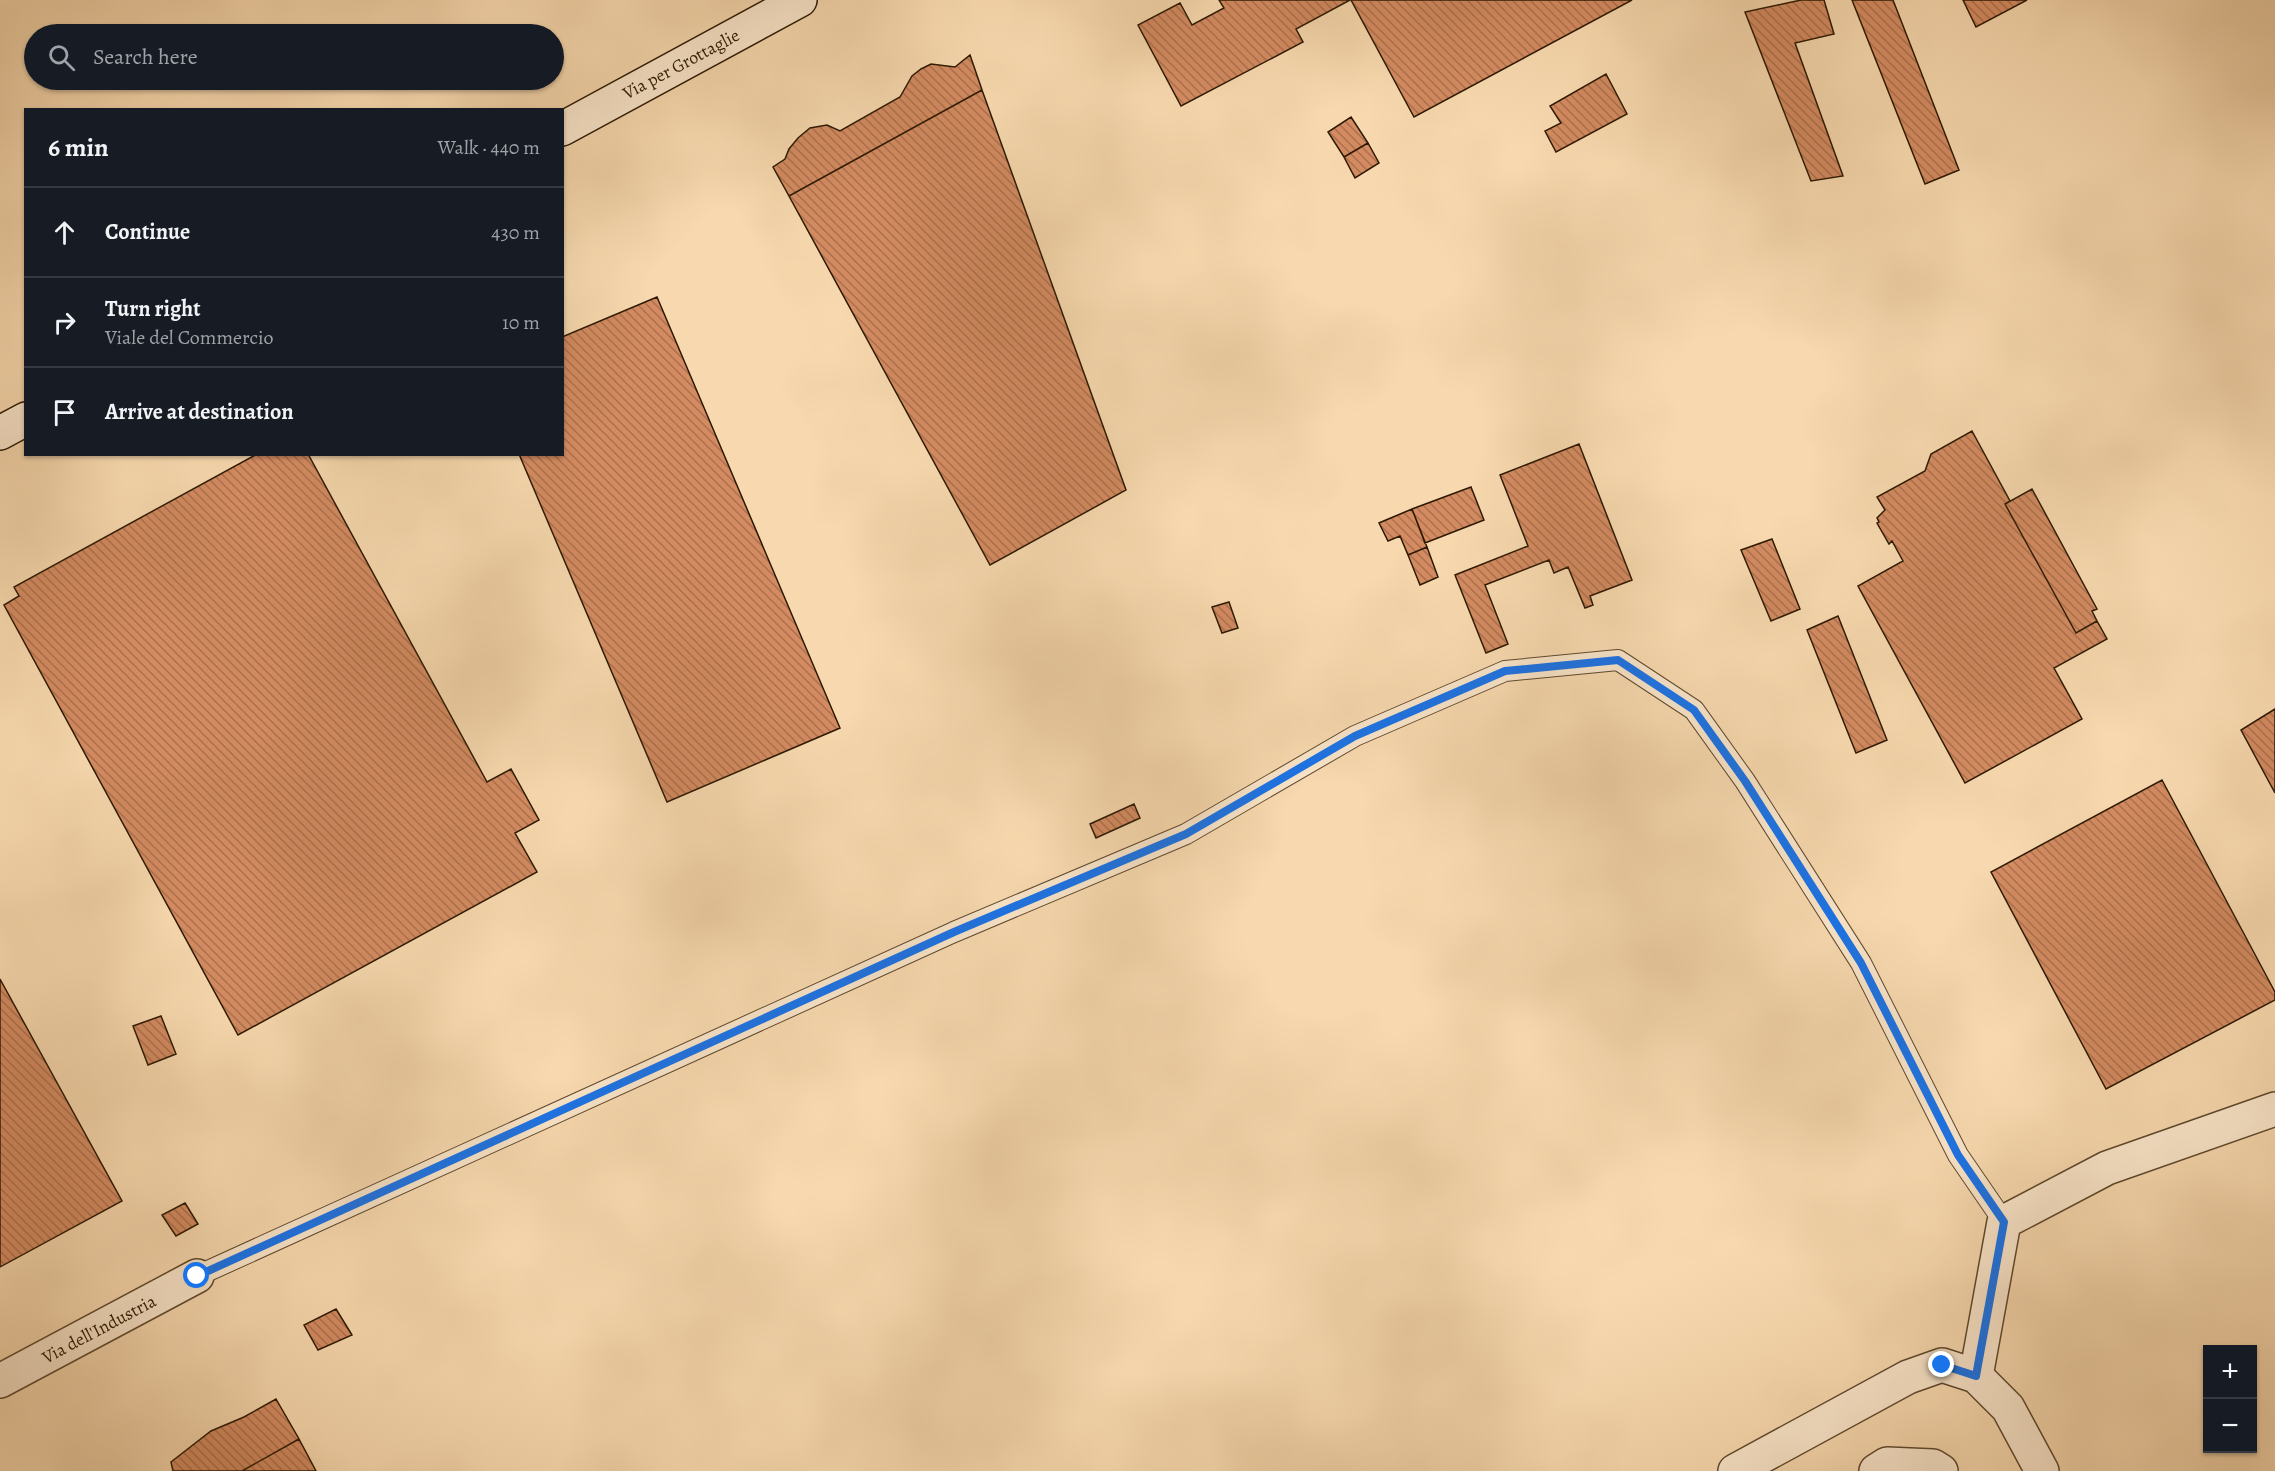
<!DOCTYPE html>
<html lang="en">
<head>
<meta charset="utf-8">
<style>
  body { margin:0; font-family:Alegreya,serif; background:#242831; color:#f1f3f6 }
  .controls { position:absolute; right:18px; bottom:18px; display:grid; overflow:hidden; border-radius:0px; box-shadow:0 2px 4px #0004 }
  .controls button { width:54px; height:54px; display:grid; place-items:center; padding:0; border:0; border-bottom:2px solid #363941; background:#171b24; color:#f1f3f6; font:30px sans-serif }
  .stop { position:absolute; width:18px; height:18px; margin:-14px; border:4px solid #1a73e8; border-radius:50%; background:#fff }
  .stop.end { background:#1a73e8; border-color:#fff; box-shadow:0 2px 6px #0008 }
  .list { margin:0; padding:0; list-style:none }
  h2 { display:flex; justify-content:space-between; align-items:center; height:78px; margin:0; padding:0 24px; font-size:26px }
  h2 small { font-size:20px; font-weight:400; color:#9ea1a6 }
  .list li { display:grid; grid-template-columns:39px 1fr auto; gap:18px; align-items:center; box-sizing:border-box; height:90px; padding:0 24px; border-top:2px solid #363941 }
  .list b { display:block; font-size:22px; white-space:nowrap }
  .list p { margin:0; font-size:20px; white-space:nowrap; color:#9ea1a6 }
  .list em { font-size:20px; font-style:normal; color:#9ea1a6 }
  .icon { flex:none; width:33px; height:33px; fill:none; stroke:currentColor; stroke-width:2; stroke-linecap:round; stroke-linejoin:round }
  .map { position:relative; flex:none; width:2275px; height:1471px; overflow:hidden }
  .search { position:absolute; background:#171b24; box-shadow:0 2px 4px #0004; left:24px; top:24px; width:540px; height:66px; display:flex; align-items:center; gap:15px; box-sizing:border-box; padding:0 21px; border-radius:33px; color:#9ea1a6; font-size:22px }
  .panel { position:absolute; background:#171b24; box-shadow:0 2px 4px #0004; left:24px; top:108px; width:540px; height:348px; border-radius:0px }
  .map>svg:first-child { display:block }
  .building { fill:url(#building-back-hatch); stroke:#2c1903; stroke-width:1.5 }
  .lines { fill:none; stroke-linecap:round; stroke-linejoin:round }
  .lane-casing { stroke:#5f492e; stroke-width:22 }
  .street-casing { stroke:#5f492e; stroke-width:36 }
  .secondary-casing { stroke:#2c1903; stroke-width:36 }
  .lane { stroke:#fae6cb; stroke-width:20 }
  .street { stroke:#fae6cb; stroke-width:33 }
  .secondary { stroke:#fae6cb; stroke-width:33 }
  .route { stroke:#1a73e8; stroke-width:8 }
  .labels { text-anchor:middle; dominant-baseline:central; stroke-width:4.5; stroke-linejoin:round; paint-order:stroke }
  .street-label { font-size:18px; fill:#2c1903; stroke:#fae6cb }
</style>
</head>
<body>
<div class="map">
<svg width="2275" height="1471" viewBox="0 0 2275 1471">
  <defs>
    <pattern id="building-back-hatch" width="6" height="6" patternUnits="userSpaceOnUse" patternTransform="scale(1.5)"><rect width="6" height="6" fill="#d48b61"/><path d="M-1 5l2 2M0 0l6 6M5-1l2 2" fill="none" stroke="#ac714e"/></pattern>
  </defs>
  <rect width="100%" height="100%" fill="#f8d9af"/>
  <filter id="stains"><feTurbulence type="fractalNoise" baseFrequency=".00333" numOctaves="4"/><feColorMatrix values="0 0 0 0 .2 0 0 0 0 .09 0 0 0 0 .02 0 0 0 .5 -.17"/></filter>
  <radialGradient id="worn" r=".72"><stop offset=".6" stop-color="#630" stop-opacity="0"/><stop offset="1" stop-color="#630" stop-opacity=".3"/></radialGradient>
  <path class="building" d="M1219,0H1350L1296,29L1303,42L1181,106L1138,25L1180,3L1192,25L1224,8Z
    M1351,0H1632L1414,117Z
    M1801,0H1824L1834,34L1795,43L1843,176L1811,181L1745,12Z
    M1852,0H1893L1959,170L1925,184Z
    M1963,0H2027L1976,27Z
    M970,55L982,90L789,196L773,167L785,159L789,149L798,138L810,128L827,125L840,131L900,97L912,76L921,69L931,64L955,67Z
    M1606,74L1627,114L1556,152L1545,131L1561,123L1550,106Z
    M982,90L1126,490L990,565L789,196Z
    M1351,117L1368,143L1344,157L1328,132Z
    M1368,143L1379,163L1355,178L1344,157Z
    M657,297L840,728L667,802L519,454H562V337Z
    M1972,431L2010,501L2005,504L2076,633L2097,621L2107,639L2054,668L2082,719L1965,783L1858,586L1903,561L1892,541L1889,544L1877,523L1879,522L1877,518L1885,510L1877,497L1925,471L1931,454Z
    M1579,444L1632,580L1590,596L1593,605L1585,608L1568,567L1554,573L1549,560L1485,585L1508,644L1486,653L1455,575L1528,546L1500,475Z
    M257,454H308L487,782L511,769L539,820L515,833L537,872L238,1035L4,605L19,596L14,587Z
    M1471,487L1484,520L1425,543L1412,509Z
    M2032,489L2097,609L2092,611L2097,621L2076,633L2005,504Z
    M1412,509L1427,547L1408,555L1400,536L1388,541L1379,523Z
    M1772,539L1800,609L1771,621L1741,550Z
    M1427,547L1438,577L1420,585L1408,555Z
    M1229,602L1238,628L1222,633L1212,607Z
    M1838,616L1887,740L1856,753L1807,630Z
    M2275,709V793L2241,730Z
    M2162,780L2275,992V1000L2106,1089L1991,872Z
    M1134,804L1140,818L1096,838L1090,824Z
    M0,979L122,1201L0,1267Z
    M161,1016L176,1054L148,1065L133,1026Z
    M185,1203L198,1224L176,1236L162,1215Z
    M336,1309L352,1335L318,1350L304,1325Z
    M276,1399L299,1439L242,1471H173L171,1462L211,1431L244,1417Z
    M299,1439L316,1471H242Z"/>
  <g class="lines">
    <defs>
      <path id="lane" d="M197,1276L954,932L1186,834L1355,736L1505,671L1618,660L1694,710L1745,781L1861,963L1958,1155L2004,1222"/>
      <path id="street" d="M1976,1376L2004,1222L2107,1168L2275,1109
        M0,1381L197,1276
        M1735,1471L1908,1377L1942,1365L1976,1376L2008,1408L2042,1471
        M1876,1471L1887,1464L1933,1466L1941,1471"/>
      <path id="secondary" d="M562,129L800,0
        M0,433L26,419"/>
    </defs>
    <use href="#lane" class="lane-casing"/>
    <use href="#street" class="street-casing"/>
    <use href="#secondary" class="secondary-casing"/>
    <use href="#lane" class="lane"/>
    <use href="#street" class="street"/>
    <use href="#secondary" class="secondary"/>
  </g>
  <g class="lines">
    <path class="route" d="M197,1276L954,932L1186,834L1355,736L1505,671L1618,660L1694,710L1745,781L1861,963L1958,1155L2004,1222L1976,1376L1942,1365"/>
  </g>
  <g class="labels">
    <g class="street-label">
      <text transform="translate(681 64) rotate(-28)">Via per Grottaglie</text>
      <text transform="translate(99 1329) rotate(-28)">Via dell'Industria</text>
    </g>
  </g>
  <rect width="100%" height="100%" filter="url(#stains)"/>
  <rect width="100%" height="100%" fill="url(#worn)"/>
</svg>
<div class="controls">
<button>+</button>
<button>−</button>
</div>
<div class="stop" style="left:197px;top:1276px"></div>
<div class="stop end" style="left:1942px;top:1365px"></div>
<div class="search"><svg class="icon" aria-label="search" viewBox="0 0 24 24"><circle cx="10" cy="10" r="6"/><path d="M15 15l6 6"/></svg>Search here</div>
<section class="panel">
<h2>6 min<small>Walk · 440 m</small></h2>
<ul class="list">
<li><svg class="icon" aria-label="ahead" viewBox="0 0 24 24"><path d="M12 20V5M6 11l6-6 6 6"/></svg><div><b>Continue</b></div><em>430 m</em></li>
<li><svg class="icon" aria-label="right" viewBox="0 0 24 24"><path d="M7 20v-9h11M14 6l5 5-5 5"/></svg><div><b>Turn right</b><p>Viale del Commercio</p></div><em>10 m</em></li>
<li><svg class="icon" aria-label="arrive" viewBox="0 0 24 24"><path d="M6 21V4h12l-3 4 3 4H6"/></svg><div><b>Arrive at destination</b></div></li>
</ul>
</section>
</div>
</body>
</html>
